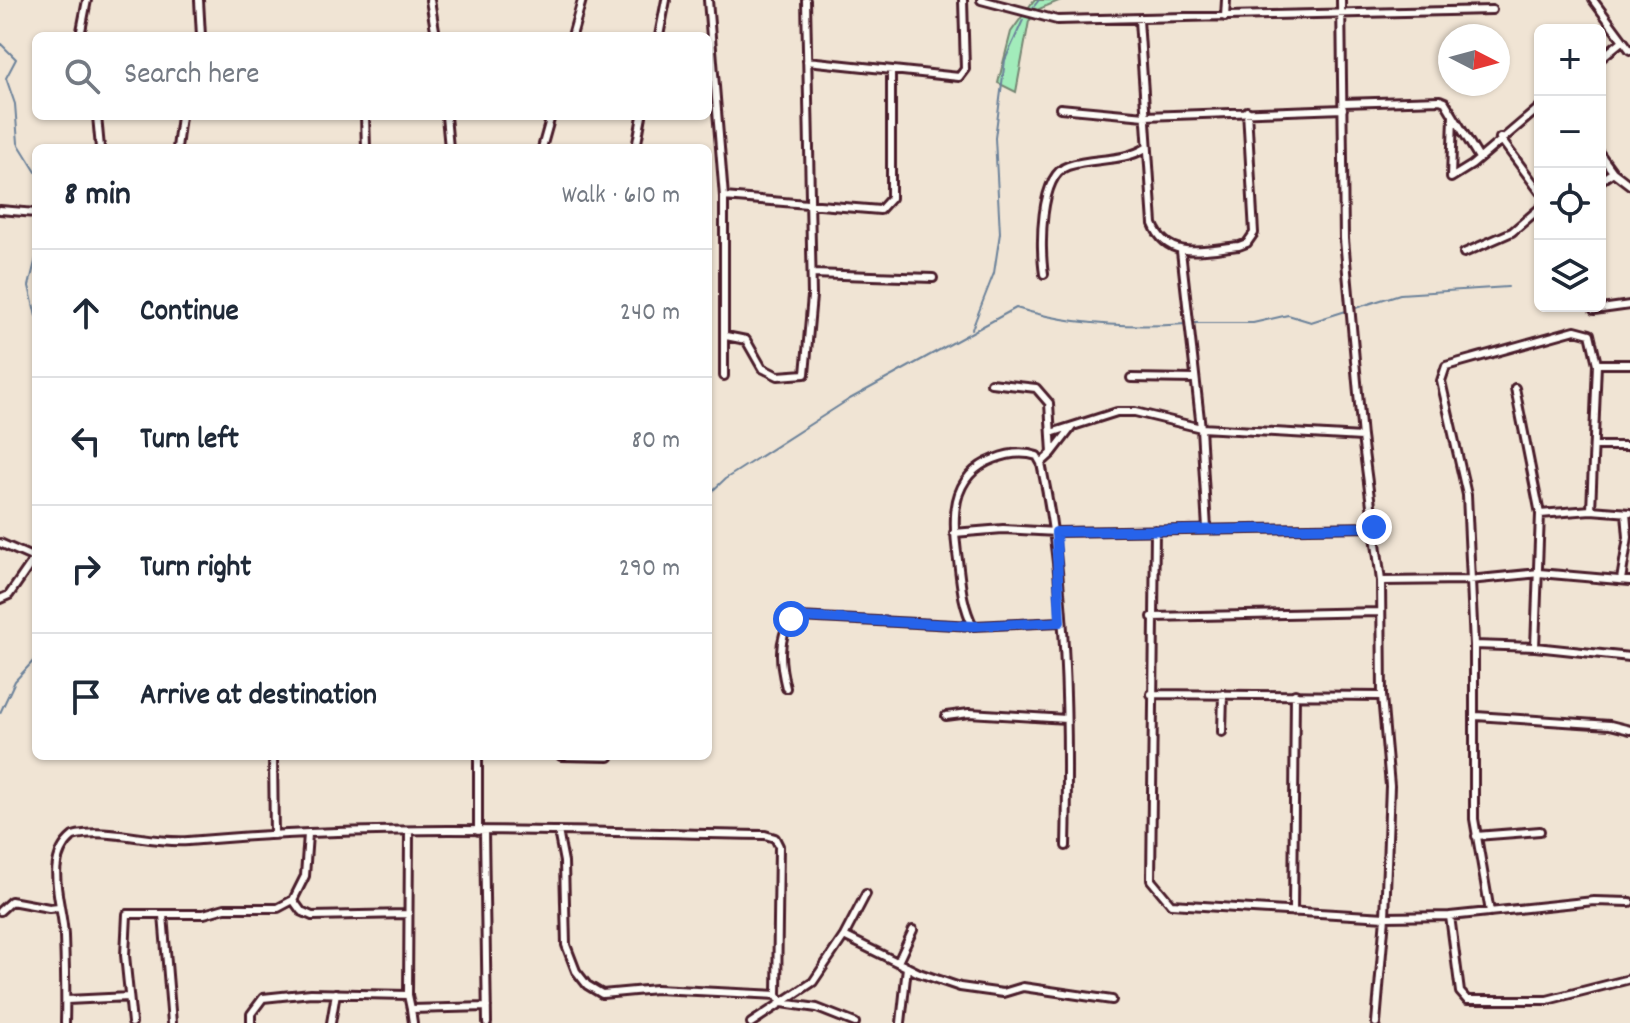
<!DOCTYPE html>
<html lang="en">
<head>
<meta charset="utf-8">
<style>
  body { margin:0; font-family:Dekko,sans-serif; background:#f6f6f7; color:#1f2937 }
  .controls { position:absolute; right:24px; top:24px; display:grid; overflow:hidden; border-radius:12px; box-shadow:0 2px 6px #0004 }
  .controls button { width:72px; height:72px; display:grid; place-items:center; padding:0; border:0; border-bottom:2px solid #e0e1e3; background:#fff; color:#1f2937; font:40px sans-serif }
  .compass { position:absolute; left:1438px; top:24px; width:72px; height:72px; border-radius:50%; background:#fff; box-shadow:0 2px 6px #0004; rotate:96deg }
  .stop { position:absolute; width:24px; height:24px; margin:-18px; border:6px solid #2563eb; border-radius:50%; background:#fff }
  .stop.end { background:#2563eb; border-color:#fff; box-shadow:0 2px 8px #0008 }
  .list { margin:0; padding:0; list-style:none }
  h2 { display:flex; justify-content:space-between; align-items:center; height:104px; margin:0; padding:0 32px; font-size:34px }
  h2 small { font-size:26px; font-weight:400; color:#747a83 }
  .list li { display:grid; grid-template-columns:52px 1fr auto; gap:24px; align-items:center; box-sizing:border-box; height:128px; padding:0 32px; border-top:2px solid #e0e1e3 }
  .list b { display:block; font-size:30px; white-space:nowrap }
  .list em { font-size:26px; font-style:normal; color:#747a83 }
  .icon { flex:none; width:44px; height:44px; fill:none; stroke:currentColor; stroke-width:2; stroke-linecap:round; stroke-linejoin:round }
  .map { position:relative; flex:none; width:1630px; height:1023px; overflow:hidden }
  .search { position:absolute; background:#fff; box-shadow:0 2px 6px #0004; left:32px; top:32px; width:680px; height:88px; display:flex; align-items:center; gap:20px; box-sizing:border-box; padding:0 28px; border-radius:12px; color:#747a83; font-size:30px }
  .panel { position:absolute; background:#fff; box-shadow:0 2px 6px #0004; left:32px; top:144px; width:680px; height:616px; border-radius:12px }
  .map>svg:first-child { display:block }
  .green { fill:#a2ecbb; stroke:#768673; stroke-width:2 }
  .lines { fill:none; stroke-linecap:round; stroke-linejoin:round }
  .stream { stroke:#6c829a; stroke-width:2 }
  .street-casing { stroke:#4a1f2b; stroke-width:12 }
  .street { stroke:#fdfcf7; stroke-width:6 }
  .route { stroke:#2563eb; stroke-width:10 }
</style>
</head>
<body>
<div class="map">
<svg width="1630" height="1023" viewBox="0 0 1630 1023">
  <rect width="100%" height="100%" fill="#f0e4d4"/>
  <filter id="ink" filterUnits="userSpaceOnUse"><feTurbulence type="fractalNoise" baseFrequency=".0125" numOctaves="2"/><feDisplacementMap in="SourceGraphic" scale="16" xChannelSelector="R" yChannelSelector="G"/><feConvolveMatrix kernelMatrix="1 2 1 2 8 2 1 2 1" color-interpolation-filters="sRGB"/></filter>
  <g filter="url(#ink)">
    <path class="green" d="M1034,0H1061L1039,9L1029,21L1016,92L998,83L1011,32Z"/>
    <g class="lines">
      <path class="stream" d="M1031,10L1039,0
        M0,43L16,59L6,78L15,104L18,143L36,172
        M36,258L29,286L36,316
        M1192,323H1253L1288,315L1311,322L1400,294L1508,287
        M972,329L994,273L1000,233L995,138L1005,60L1023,20
        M708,495L725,479L848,400L1016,308C1071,325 1128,328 1186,324
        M0,713L15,681L36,658"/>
      <defs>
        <path id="street" d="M199,0L201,36
          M430,0L436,36
          M708,0L724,197V376
          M981,0L1057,20L1492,10
          M1341,0L1344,239L1362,437L1381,581L1382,696L1390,786L1385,917L1376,1023
          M1593,0L1630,50
          M1225,17L1226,0
          M1139,20L1153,224C1168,262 1206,249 1239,246L1247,243L1254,233L1247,111
          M80,36L87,0
          M572,36L582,0
          M659,36L666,0
          M1600,59L1622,41
          M807,61L959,77L965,69L963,0
          M1343,103L1440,100L1445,102L1479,158
          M1060,108L1145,116L1343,109
          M97,116L100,148
          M365,116L366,148
          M446,116L449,148
          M1453,116L1451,178L1472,165L1540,107
          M1500,138L1540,192
          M177,148L181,116
          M542,148L551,116
          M636,148L642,116
          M1600,154L1613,172L1630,185
          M1600,181L1613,172
          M724,197L880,210L891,198V70
          M0,210L36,213
          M1181,251L1201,428L1207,529
          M1464,253L1512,232L1540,208
          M812,274L933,278
          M1044,274C1040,250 1039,175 1068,166C1095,157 1121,163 1146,148
          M1594,310L1630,305
          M726,336L746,340L762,368L778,376L805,374L812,296L806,0
          M1597,364H1630
          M1131,378L1195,379
          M991,383L1036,388L1049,403L1052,453L1041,463C1067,583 1069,723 1066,846
          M1515,388L1540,514L1535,647
          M1051,433L1117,412H1135L1201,428L1362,437
          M1596,446H1630
          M1052,453L1072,427
          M1540,514L1591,510L1630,513
          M1155,530L1151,880L1171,904L1385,917L1450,916L1594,901L1630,902
          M954,533L1003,529L1056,532L1374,527
          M0,543L34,558
          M1621,580L1628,537L1626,513
          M1381,581L1469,580L1539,573L1630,581
          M0,599L9,595L36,556
          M1152,617L1379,612
          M973,626C962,604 961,584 958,560C952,520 949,476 994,459C1009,453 1022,451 1037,456L1041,463
          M1474,645L1535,647L1630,657
          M786,688C780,664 777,641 791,619L799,617L974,626L1060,622
          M1151,694L1382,696
          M946,716L969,713L1066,719
          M1476,716L1610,725L1630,730
          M1222,732L1223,694
          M273,756L274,835
          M561,756L609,757
          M478,831V756
          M484,831L487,1023
          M558,831L564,862L566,945L576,971L587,985L602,994L656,989L777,995
          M409,832L408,995L411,1009L487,1007
          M1476,836L1540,831
          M293,900L301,911L312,916L407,914
          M0,911L11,901L49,908L59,907
          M1293,912L1295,694
          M1490,912L1474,819V645L1467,495L1441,381L1446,366L1575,330L1590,334L1597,364L1591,510
          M163,915L172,1023
          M1450,916L1460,992L1467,1000H1547L1630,979
          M844,936L919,973L960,987L1003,993L1023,987L1112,1000
          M898,962L913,930
          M67,1000L129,997
          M411,1009L413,1023
          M65,1023C66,994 65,965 64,936C63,903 42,861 73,836C106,827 152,844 188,841C379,823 573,832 765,835L775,838L779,846L777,995L782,1003L817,1008L855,1023
          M132,1023L125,955L127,914H204L225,908H278L293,900L305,876L308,834
          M251,1023V1014L263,998L311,993L408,995
          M331,1023L336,993
          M751,1023L813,982L844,936L866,894
          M901,1023L907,967"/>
      </defs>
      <use href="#street" class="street-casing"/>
      <use href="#street" class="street"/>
    </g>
  </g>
  <g class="lines" filter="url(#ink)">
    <path class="route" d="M791,619L799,617L974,626L1060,622L1056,532L1374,527"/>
  </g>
</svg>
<div class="controls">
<button>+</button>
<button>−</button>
<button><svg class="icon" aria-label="locate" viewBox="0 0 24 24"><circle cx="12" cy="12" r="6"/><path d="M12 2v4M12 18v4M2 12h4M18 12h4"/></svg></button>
<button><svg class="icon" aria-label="layers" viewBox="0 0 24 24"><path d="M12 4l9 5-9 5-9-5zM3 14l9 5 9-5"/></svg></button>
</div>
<svg class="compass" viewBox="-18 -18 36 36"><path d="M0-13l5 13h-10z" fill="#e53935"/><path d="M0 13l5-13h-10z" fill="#747a83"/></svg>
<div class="stop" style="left:791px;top:619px"></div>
<div class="stop end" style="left:1374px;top:527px"></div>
<div class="search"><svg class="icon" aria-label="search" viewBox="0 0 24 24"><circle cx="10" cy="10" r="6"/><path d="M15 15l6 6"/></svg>Search here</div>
<section class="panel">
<h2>8 min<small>Walk · 610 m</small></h2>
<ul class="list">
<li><svg class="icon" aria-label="ahead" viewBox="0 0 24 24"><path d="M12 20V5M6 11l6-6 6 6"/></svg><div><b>Continue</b></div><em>240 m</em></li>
<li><svg class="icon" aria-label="left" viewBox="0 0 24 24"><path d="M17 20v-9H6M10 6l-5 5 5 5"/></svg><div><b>Turn left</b></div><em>80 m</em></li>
<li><svg class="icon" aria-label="right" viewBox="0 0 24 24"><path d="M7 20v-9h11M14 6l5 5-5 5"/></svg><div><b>Turn right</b></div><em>290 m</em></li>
<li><svg class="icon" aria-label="arrive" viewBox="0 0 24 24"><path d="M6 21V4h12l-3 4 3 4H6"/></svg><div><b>Arrive at destination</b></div></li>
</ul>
</section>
</div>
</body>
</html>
